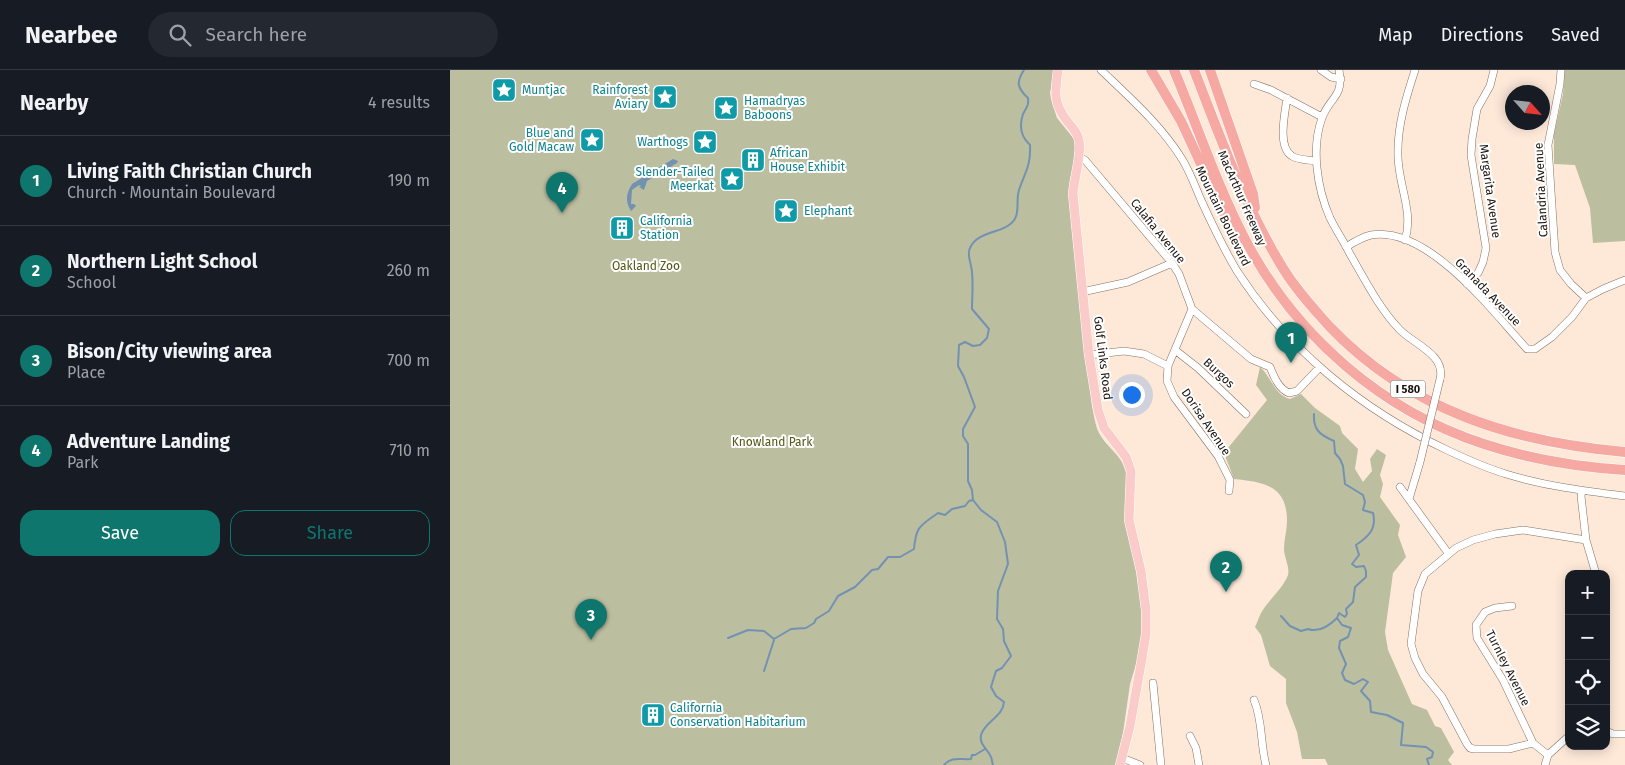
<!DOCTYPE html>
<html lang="en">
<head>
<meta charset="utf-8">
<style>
  body { margin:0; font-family:"Fira Sans",sans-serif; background:#242831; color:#f1f3f6 }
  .controls { position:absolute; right:15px; bottom:15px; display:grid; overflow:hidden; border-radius:10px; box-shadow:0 2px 12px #0003 }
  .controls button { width:45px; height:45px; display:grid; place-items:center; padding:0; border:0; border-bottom:1px solid #363941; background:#171b24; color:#f1f3f6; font:25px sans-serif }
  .compass { position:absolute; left:1055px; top:15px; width:45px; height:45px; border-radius:50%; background:#171b24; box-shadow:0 2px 12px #0003; rotate:117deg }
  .you { position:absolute; left:681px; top:324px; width:18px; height:18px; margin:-12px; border:4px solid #fff; border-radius:50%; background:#1a73e8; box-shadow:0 0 0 8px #1a73e833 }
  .badge { display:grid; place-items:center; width:32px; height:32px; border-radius:50%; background:#0f766e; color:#fff; font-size:16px; font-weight:700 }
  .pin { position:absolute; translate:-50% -41px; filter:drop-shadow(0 1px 2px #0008) }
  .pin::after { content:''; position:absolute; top:26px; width:18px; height:15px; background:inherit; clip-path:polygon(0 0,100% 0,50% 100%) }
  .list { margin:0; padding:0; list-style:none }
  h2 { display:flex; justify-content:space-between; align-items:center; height:65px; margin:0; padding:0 20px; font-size:21px }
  h2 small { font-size:16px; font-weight:400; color:#9ea1a6 }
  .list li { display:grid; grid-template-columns:32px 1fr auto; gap:15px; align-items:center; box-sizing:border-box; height:90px; padding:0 20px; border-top:1px solid #363941 }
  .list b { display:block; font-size:19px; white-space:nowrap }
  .list p { margin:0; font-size:16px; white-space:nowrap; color:#9ea1a6 }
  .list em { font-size:16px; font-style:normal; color:#9ea1a6 }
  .actions { display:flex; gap:10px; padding:15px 20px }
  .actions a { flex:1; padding:11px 0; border:1px solid #0f766e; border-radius:15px; text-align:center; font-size:18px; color:#0f766e }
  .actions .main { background:#0f766e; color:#fff }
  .icon { flex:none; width:28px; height:28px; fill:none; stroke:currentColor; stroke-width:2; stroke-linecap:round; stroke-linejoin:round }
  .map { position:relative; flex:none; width:1175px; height:695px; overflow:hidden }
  header { display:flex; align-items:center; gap:30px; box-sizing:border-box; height:70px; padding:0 25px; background:#171b24; border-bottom:1px solid #363941 }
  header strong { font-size:24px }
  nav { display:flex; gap:28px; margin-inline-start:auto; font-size:18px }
  .search { width:350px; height:45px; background:#242831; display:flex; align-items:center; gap:12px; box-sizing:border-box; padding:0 18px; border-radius:28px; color:#9ea1a6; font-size:19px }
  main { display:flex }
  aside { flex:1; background:#171b24 }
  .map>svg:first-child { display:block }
  .green { fill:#bcbea0 }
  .water { fill:#7392b1 }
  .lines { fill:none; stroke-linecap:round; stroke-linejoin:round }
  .stream { stroke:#7392b1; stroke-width:2 }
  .minor-casing { stroke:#847163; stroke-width:8 }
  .major-casing { stroke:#fff; stroke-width:10 }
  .highway-casing { stroke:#fff; stroke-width:11 }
  .minor { stroke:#fff; stroke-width:7 }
  .major { stroke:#facbc8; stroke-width:9 }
  .highway { stroke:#f6a9a3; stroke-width:10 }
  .minor-bridge-casing { stroke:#847163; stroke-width:8; stroke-linecap:butt }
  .minor-bridge { stroke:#fff; stroke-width:7 }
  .labels { text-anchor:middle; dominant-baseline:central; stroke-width:4; stroke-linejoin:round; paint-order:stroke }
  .shield { fill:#fff; stroke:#5f5a56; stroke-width:1 }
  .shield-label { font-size:11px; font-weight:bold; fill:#1a130d }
  .culture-label { font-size:12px; fill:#0d838f; stroke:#fff; text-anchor:start }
  .street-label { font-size:12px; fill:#1a130d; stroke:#fff }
  .park-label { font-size:12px; fill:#555713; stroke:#fff }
</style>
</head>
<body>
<header>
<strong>Nearbee</strong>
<div class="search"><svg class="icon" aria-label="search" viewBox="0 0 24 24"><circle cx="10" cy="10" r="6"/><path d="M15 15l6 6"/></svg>Search here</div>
<nav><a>Map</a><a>Directions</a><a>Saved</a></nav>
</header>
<main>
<aside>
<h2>Nearby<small>4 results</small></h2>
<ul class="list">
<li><span class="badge">1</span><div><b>Living Faith Christian Church</b><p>Church · Mountain Boulevard</p></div><em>190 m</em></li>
<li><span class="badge">2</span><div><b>Northern Light School</b><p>School</p></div><em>260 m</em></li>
<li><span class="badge">3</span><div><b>Bison/City viewing area</b><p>Place</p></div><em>700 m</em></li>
<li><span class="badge">4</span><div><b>Adventure Landing</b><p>Park</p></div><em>710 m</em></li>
</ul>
<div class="actions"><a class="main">Save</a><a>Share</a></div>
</aside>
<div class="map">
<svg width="1175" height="695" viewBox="0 0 1175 695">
  <rect width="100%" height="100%" fill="#fee9d9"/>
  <path class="green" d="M0,0H604L600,23L601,29L607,48L624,69L627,83L620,109L619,131L642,336C644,345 645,355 649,363C659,381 672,383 677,406L675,454L684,488L691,528L692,564L687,591L680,614L673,663L666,695H0Z
    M1115,0H1175V171L1143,173L1140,138L1125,95L1104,94V64L1113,24Z
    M810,297C821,306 824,325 840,329L851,324L865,338L890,356L892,363L908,379L905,399L913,412L922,401L920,389L927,379L936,385L930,405L933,414L930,427L950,455L948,465L956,487L943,503L935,562L938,580L962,634L977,640L985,656L991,658L1004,682L998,690L1002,695H878L875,689H852L847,662L836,633V609L820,596L811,565L805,557C807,553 809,547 811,543C819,529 832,520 838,505C840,497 834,487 834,479C834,469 837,460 837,451C837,415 813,412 784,409L774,383L817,330L806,315Z"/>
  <path class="water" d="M223,89L228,91L227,93L197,111L194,120L189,117L191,116L189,115L182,120L181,134H184L186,136L181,141C175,131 176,124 182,114Z"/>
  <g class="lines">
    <path class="stream" d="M864,344C863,360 870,365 884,371L885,383L890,389L893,396L895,414L913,425L915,432L913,440L923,443C927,459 918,467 906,475L909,485L902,494L906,497L914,496L916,501V507L905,517L903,532L896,539L897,544L895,547L889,543L887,548L892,555L901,558L898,567L890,571L889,578L896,594L892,603L895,610L904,614L913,609L918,612L911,621L920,631L921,642L937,645L953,653L951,675L976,677L983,682L982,687L977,689L979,695
      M831,546L840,556L851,561L858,559C869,563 879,556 887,548
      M278,568L298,560L314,561L324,569L341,559L356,558L364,553L366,549L379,541L388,526L405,517L422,500L428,499L438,487H450L464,479C466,456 470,456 488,443L495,445L502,439L515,436L519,431L523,430
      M314,601L324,570
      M494,695C502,686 510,690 521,689L522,685H525L535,679
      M543,695C542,692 542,689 541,687C538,679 529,675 531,665C535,651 553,647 554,632L546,626L541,617L546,601L552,598L561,586L554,571L553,559L547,549L548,521L558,494L555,472L547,452L531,440L523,430L522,420L518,411V374L513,366V359L525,337L514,307L508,296L509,275L515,272L523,276L530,275L537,268L539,259L522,239C522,226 524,209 521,196C520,190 517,184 520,178C527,162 549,163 559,155C572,146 565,133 569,120C575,102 581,96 580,75C571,67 569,56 573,44C576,38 579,36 578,28C567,18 566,12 574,0"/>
    <defs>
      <path id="minor" d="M651,0C680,28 711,55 732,89C740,102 745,116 751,130C762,154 773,178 787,201C838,280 912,340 997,380C1016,389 1036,398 1056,404C1095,416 1135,421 1175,426
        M871,0L881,7L891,9
        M889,0C894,28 880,26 872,48C861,78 867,118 880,148C886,160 894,172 900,184C915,210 929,238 950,260C964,274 996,285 990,309
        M1111,0L1110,14L1098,75L1105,182L1110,200L1121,214L1136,228
        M804,14L821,20L872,47
        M837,28C835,43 827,77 842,86C848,90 859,90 866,91
        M629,87L635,90L722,193L729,204L742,239L801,289L820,297C824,307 829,319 839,323L847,321L870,297
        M955,170C964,142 948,114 948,86C947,56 956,28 965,0
        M896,177C904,172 912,167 921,165C979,156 1042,241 1077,279H1085L1102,267L1122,247L1136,228L1153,219L1175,210
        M1017,214L1028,203L1033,192L1036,178L1024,104L1021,85L1022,69L1027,39L1040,16L1044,0
        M632,222L678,212L722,193
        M742,239L718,296L717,311L724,327L768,386L780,410L779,421
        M725,280L748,298L796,344
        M639,285L674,281L694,284L718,296
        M950,417L998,483
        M1132,420L1131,426L1136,470L1146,504
        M959,429L970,392
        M1062,536L1045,538L1035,542L1026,555L1027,568L1053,610L1083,673L1098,685
        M703,613L711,695
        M804,630C813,651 810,673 816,695
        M1156,661L1163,664H1175
        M740,666L746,678L749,695
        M1083,673L1059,679H1024L1020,678L1017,674L992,627L973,604L965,588L961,574L968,521L975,504L1006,478L1023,470L1045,464L1073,460L1136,470
        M672,688L690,695
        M1095,695L1098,685L1119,666"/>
      <path id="major" d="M608,0C605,22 603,33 617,51C622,57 628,63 629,71C632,85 624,108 623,124L639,285L648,340L654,358L676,387L681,401L679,450L691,501L696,540V564L692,588L680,656L670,695"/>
      <path id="highway" d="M701,0L731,51L776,148L789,169
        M724,0C748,57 767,116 796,171C846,266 932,341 1034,374C1079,389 1127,397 1175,400
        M744,0C771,69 796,140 836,203C848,222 864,239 879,256C959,340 1062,372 1175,382
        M760,0L803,124L805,138"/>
    </defs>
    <use href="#minor" class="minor-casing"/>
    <use href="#major" class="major-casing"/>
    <use href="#highway" class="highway-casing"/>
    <use href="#minor" class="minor"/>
    <use href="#major" class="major"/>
    <use href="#highway" class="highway"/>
    <defs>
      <path id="minor-bridge" d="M970,392L990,309"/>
    </defs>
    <use href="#minor-bridge" class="minor-bridge-casing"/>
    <use href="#minor-bridge" class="minor-bridge"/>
  </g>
  <defs>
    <symbol id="sight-square" viewBox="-11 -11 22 22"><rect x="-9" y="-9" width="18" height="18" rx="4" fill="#0f9aa8" stroke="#fff"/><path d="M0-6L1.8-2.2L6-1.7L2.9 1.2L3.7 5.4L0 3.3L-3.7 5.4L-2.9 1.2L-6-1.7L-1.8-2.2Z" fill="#fff"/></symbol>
    <symbol id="building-square" viewBox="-11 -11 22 22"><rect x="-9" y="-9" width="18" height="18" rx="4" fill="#0f9aa8" stroke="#fff"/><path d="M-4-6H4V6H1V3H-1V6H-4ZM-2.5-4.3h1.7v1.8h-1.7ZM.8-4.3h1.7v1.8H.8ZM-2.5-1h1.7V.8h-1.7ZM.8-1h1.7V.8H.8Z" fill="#fff"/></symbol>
  </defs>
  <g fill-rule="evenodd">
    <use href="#sight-square" x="40" y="6" width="28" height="28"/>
    <use href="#sight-square" x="201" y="13" width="28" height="28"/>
    <use href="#sight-square" x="262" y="24" width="28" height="28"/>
    <use href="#sight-square" x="128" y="56" width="28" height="28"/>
    <use href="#sight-square" x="241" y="58" width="28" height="28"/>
    <use href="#building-square" x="289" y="76" width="28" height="28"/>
    <use href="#sight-square" x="268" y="95" width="28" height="28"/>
    <use href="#sight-square" x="322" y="127" width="28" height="28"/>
    <use href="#building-square" x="158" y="144" width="28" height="28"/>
    <use href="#building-square" x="189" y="631" width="28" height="28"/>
  </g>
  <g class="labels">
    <rect class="shield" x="940.5" y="310.5" width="35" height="17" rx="4"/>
    <g class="shield-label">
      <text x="958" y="319">I 580</text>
    </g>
    <g class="culture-label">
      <text x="72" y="20">Muntjac</text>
      <text x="198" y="20" text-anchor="end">Rainforest<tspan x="198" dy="14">Aviary</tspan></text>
      <text x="294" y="31">Hamadryas<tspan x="294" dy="14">Baboons</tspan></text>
      <text x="124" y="63" text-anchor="end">Blue and<tspan x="124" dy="14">Gold Macaw</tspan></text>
      <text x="238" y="72" text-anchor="end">Warthogs</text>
      <text x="320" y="83">African<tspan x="320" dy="14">House Exhibit</tspan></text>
      <text x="264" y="102" text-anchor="end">Slender-Tailed<tspan x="264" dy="14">Meerkat</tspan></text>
      <text x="354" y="141">Elephant</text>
      <text x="190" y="151">California<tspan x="190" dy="14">Station</tspan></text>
      <text x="220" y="638">California<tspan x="220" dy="14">Conservation Habitarium</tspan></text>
    </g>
    <g class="street-label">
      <text transform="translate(1091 120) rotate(-93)">Calandria Avenue</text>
      <text transform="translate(1040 121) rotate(82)">Margarita Avenue</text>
      <text transform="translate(792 128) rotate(66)">MacArthur Freeway</text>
      <text transform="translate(773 146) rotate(64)">Mountain Boulevard</text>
      <text transform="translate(708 161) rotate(51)">Calafia Avenue</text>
      <text transform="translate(1038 222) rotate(46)">Granada Avenue</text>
      <text transform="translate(653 288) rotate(83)">Golf Links Road</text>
      <text transform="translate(769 303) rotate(43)">Burgos</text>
      <text transform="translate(756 352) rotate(56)">Dorisa Avenue</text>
      <text transform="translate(1058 598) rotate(63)">Turnley Avenue</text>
    </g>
    <g class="park-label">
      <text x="196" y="196">Oakland Zoo</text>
      <text x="322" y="372">Knowland Park</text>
    </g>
  </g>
</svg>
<div class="controls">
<button>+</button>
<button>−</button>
<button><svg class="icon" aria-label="locate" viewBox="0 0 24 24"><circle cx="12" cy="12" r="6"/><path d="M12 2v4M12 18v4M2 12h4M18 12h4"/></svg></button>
<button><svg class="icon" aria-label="layers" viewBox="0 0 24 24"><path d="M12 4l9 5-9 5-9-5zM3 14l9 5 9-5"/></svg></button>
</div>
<svg class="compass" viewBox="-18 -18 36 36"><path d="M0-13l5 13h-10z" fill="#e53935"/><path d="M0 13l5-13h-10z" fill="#9ea1a6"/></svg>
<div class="you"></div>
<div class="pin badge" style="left:841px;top:293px">1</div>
<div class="pin badge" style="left:776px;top:522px">2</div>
<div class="pin badge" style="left:141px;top:570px">3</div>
<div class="pin badge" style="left:112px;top:143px">4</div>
</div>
</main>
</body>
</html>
